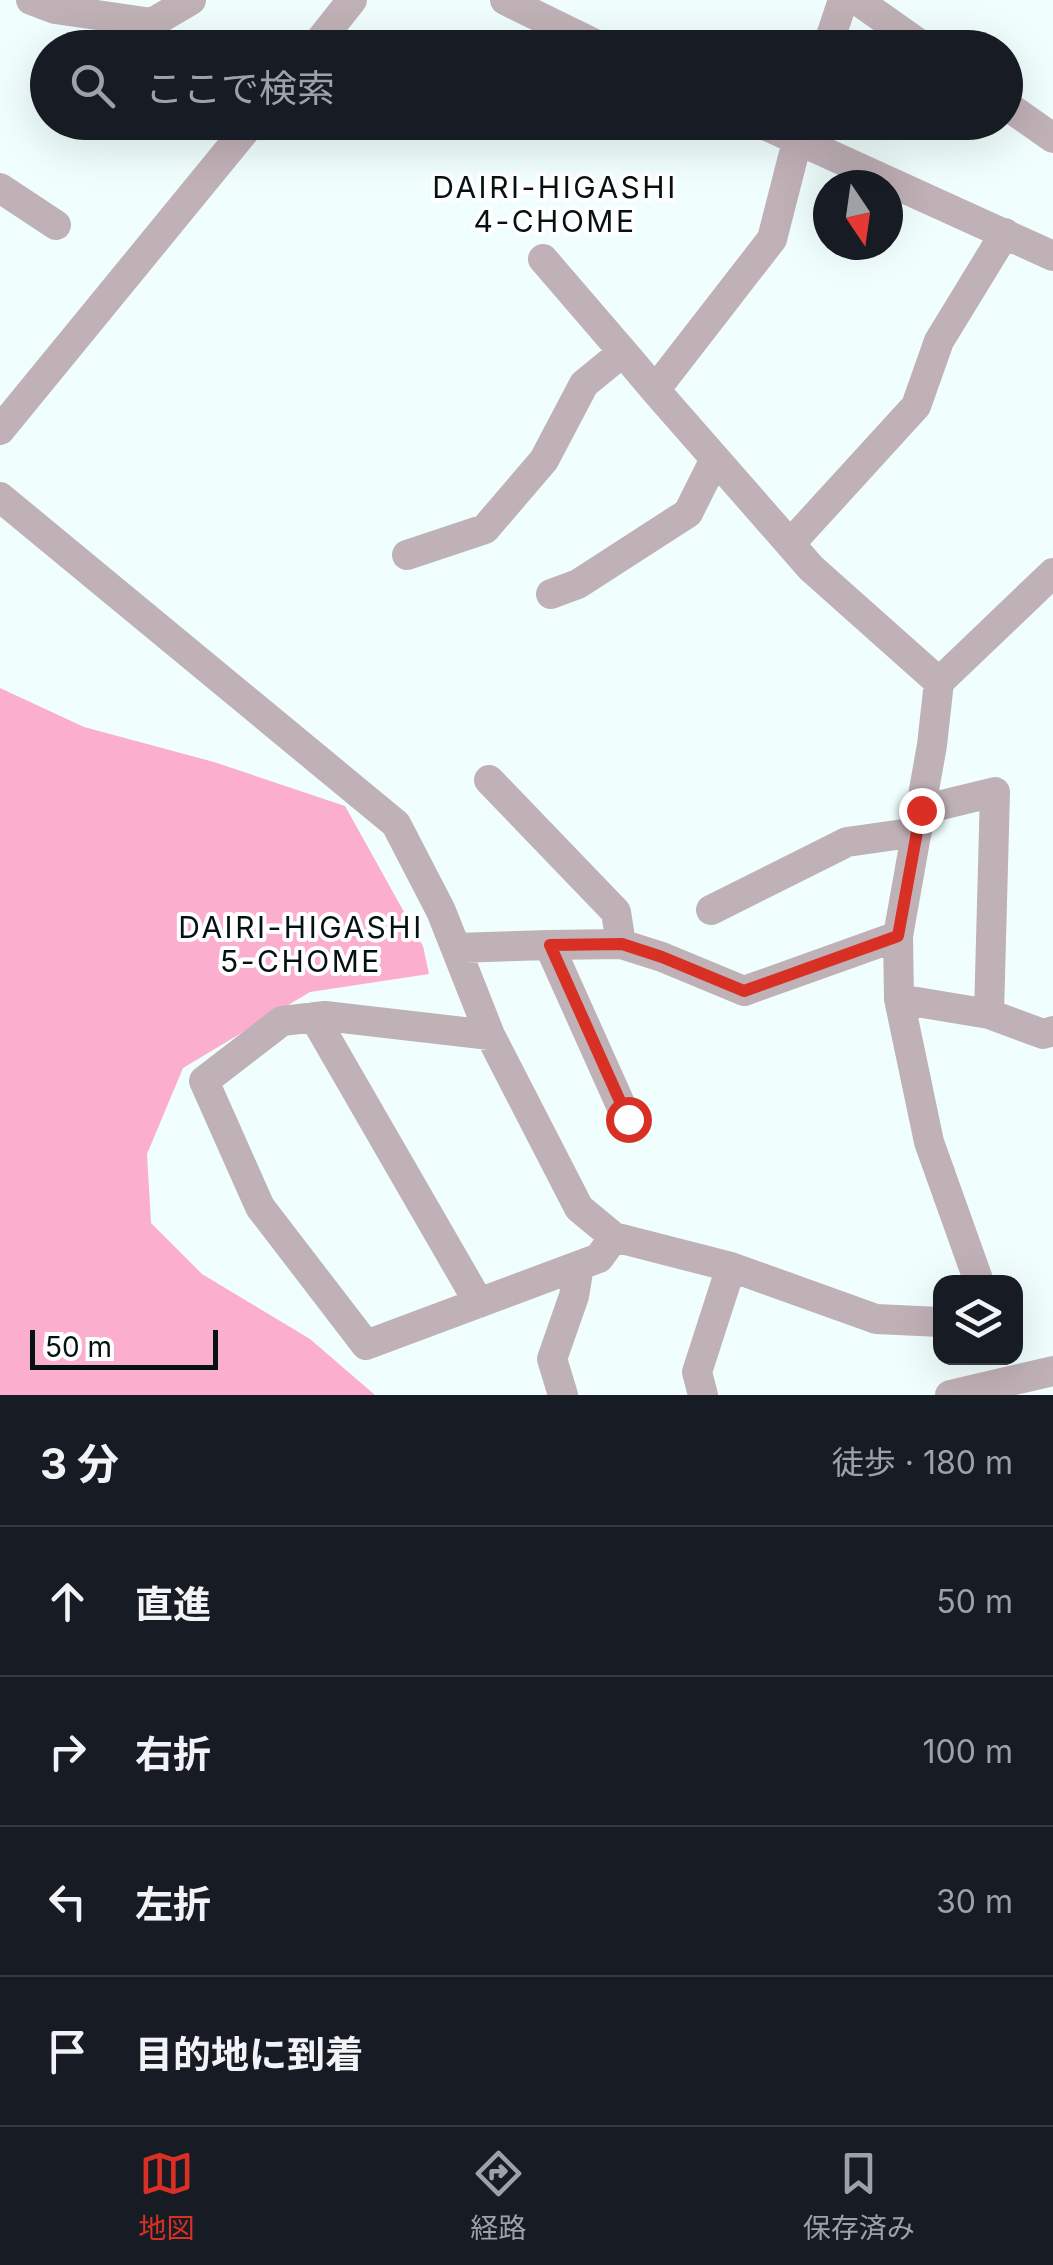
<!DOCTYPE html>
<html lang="ja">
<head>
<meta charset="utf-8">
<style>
  body { margin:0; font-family:Inter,"Noto Sans JP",sans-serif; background:#242831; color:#f1f3f6 }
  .controls { position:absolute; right:30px; bottom:30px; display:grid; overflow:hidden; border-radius:20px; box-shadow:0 10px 40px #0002 }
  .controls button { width:90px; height:90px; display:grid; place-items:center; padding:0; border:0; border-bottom:2px solid #363941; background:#171b24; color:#f1f3f6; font:50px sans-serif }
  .compass { position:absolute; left:813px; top:170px; width:90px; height:90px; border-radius:50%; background:#171b24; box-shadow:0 10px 40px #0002; rotate:167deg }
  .scale { position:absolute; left:30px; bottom:25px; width:188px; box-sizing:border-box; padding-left:10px; border:5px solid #051211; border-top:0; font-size:28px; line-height:35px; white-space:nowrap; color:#051211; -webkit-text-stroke:8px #fff; paint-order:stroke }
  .stop { position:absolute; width:30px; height:30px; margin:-22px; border:8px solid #d93025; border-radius:50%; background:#fff }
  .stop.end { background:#d93025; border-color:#fff; box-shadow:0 2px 10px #0008 }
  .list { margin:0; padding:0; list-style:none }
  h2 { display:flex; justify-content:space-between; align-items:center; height:130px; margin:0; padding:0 40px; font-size:42px }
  h2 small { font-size:32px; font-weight:400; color:#9ea1a6 }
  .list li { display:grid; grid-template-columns:65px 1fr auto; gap:30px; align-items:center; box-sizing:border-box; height:150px; padding:0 40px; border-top:2px solid #363941 }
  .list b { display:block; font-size:38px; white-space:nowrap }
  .list em { font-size:32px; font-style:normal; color:#9ea1a6 }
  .icon { flex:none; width:55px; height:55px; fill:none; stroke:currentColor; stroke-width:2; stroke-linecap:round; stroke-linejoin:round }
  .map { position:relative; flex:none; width:1053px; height:1395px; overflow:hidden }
  .search { position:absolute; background:#171b24; box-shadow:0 10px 40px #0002; left:30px; right:30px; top:30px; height:110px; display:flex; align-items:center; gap:25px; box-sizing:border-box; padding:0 35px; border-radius:55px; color:#9ea1a6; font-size:38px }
  .sheet { height:730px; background:#171b24 }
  nav { display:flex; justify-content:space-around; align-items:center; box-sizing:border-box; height:140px; border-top:2px solid #363941; background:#171b24; font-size:28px; color:#9ea1a6 }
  nav a { display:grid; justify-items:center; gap:5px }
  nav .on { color:#d93025 }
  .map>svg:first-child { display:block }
  .green { fill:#fbaece }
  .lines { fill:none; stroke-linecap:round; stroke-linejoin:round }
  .minor { stroke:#c0b1b7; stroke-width:30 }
  .route { stroke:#d93025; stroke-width:12 }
  .labels { text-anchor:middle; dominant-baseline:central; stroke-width:8; stroke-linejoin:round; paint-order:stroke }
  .neighbourhood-label { font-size:30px; letter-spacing:2.5px; fill:#051211; stroke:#fff }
</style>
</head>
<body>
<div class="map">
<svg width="1053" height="1395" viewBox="0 0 1053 1395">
  <rect width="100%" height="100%" fill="#f0fffd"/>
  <path class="green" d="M0,688L84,727L214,762L345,806L423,946L429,974L310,992L183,1068L147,1154L151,1223L202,1274L310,1339L375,1395H0Z"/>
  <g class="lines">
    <path class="minor" d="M31,0L55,9L152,23L191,0
      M505,0L603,48
      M857,0L925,48
      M314,48L352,0
      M827,48L843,0
      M1006,105L1053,138
      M758,122L1053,256
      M802,122L772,239L655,390L811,568L939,682
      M0,188L56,225
      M543,259L623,352
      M0,430L252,122
      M0,497L396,824L441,911L490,1035L579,1208L614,1237L731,1267L876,1319L940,1322
      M790,544L916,406L939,341L1005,233
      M407,555L485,529L544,460L584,384L623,352L655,390
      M551,594L578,584L688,513L715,459
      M489,780L616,912L621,944
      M921,810L995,792L989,1014
      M711,910L847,842L917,832
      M549,945L621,944L662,957L744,991L898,936
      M456,948L549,945L627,1119
      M899,999L989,1014L1043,1034L1053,1031
      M314,1017L479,1303
      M490,1035L325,1016L282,1021L204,1081L260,1207L366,1345L599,1258L614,1237
      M979,1282L929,1142L899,999L898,936L932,745L939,682L1053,573
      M563,1395L552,1359L574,1296L579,1266
      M703,1395L697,1372L731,1267
      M950,1395L1053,1371"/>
  </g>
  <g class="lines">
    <path class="route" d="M628,1119L550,945L622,944L662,957L744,991L898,936L921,810"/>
  </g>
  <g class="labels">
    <g class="neighbourhood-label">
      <text x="555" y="187">DAIRI-HIGASHI<tspan x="555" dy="34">4-CHOME</tspan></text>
      <text x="301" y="927">DAIRI-HIGASHI<tspan x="301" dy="34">5-CHOME</tspan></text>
    </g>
  </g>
</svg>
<div class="controls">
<button><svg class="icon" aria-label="layers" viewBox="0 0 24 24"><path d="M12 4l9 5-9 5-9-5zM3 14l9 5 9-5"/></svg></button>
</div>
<svg class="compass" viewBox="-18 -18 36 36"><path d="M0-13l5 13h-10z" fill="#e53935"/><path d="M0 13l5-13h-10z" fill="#9ea1a6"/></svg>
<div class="scale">50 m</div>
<div class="stop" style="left:628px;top:1119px"></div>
<div class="stop end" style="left:921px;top:810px"></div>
<div class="search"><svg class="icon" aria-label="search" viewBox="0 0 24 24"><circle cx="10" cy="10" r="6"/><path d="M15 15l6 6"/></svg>ここで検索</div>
</div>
<section class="sheet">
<h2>3 分<small>徒歩 · 180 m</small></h2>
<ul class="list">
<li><svg class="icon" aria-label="ahead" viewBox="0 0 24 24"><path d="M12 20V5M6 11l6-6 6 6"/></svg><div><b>直進</b></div><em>50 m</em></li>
<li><svg class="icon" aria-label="right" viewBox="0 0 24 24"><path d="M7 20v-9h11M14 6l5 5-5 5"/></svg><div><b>右折</b></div><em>100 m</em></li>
<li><svg class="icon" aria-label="left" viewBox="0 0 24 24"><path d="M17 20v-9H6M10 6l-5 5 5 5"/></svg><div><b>左折</b></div><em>30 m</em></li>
<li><svg class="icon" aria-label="arrive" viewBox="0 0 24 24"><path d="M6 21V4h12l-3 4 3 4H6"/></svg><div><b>目的地に到着</b></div></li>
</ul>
</section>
<nav>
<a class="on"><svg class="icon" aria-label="map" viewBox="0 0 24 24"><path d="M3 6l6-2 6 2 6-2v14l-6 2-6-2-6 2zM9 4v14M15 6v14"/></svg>地図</a>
<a><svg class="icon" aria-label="directions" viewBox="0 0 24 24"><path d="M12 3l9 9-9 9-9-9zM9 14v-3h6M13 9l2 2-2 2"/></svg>経路</a>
<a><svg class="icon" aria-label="saved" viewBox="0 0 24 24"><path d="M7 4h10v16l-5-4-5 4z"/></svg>保存済み</a>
</nav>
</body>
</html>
